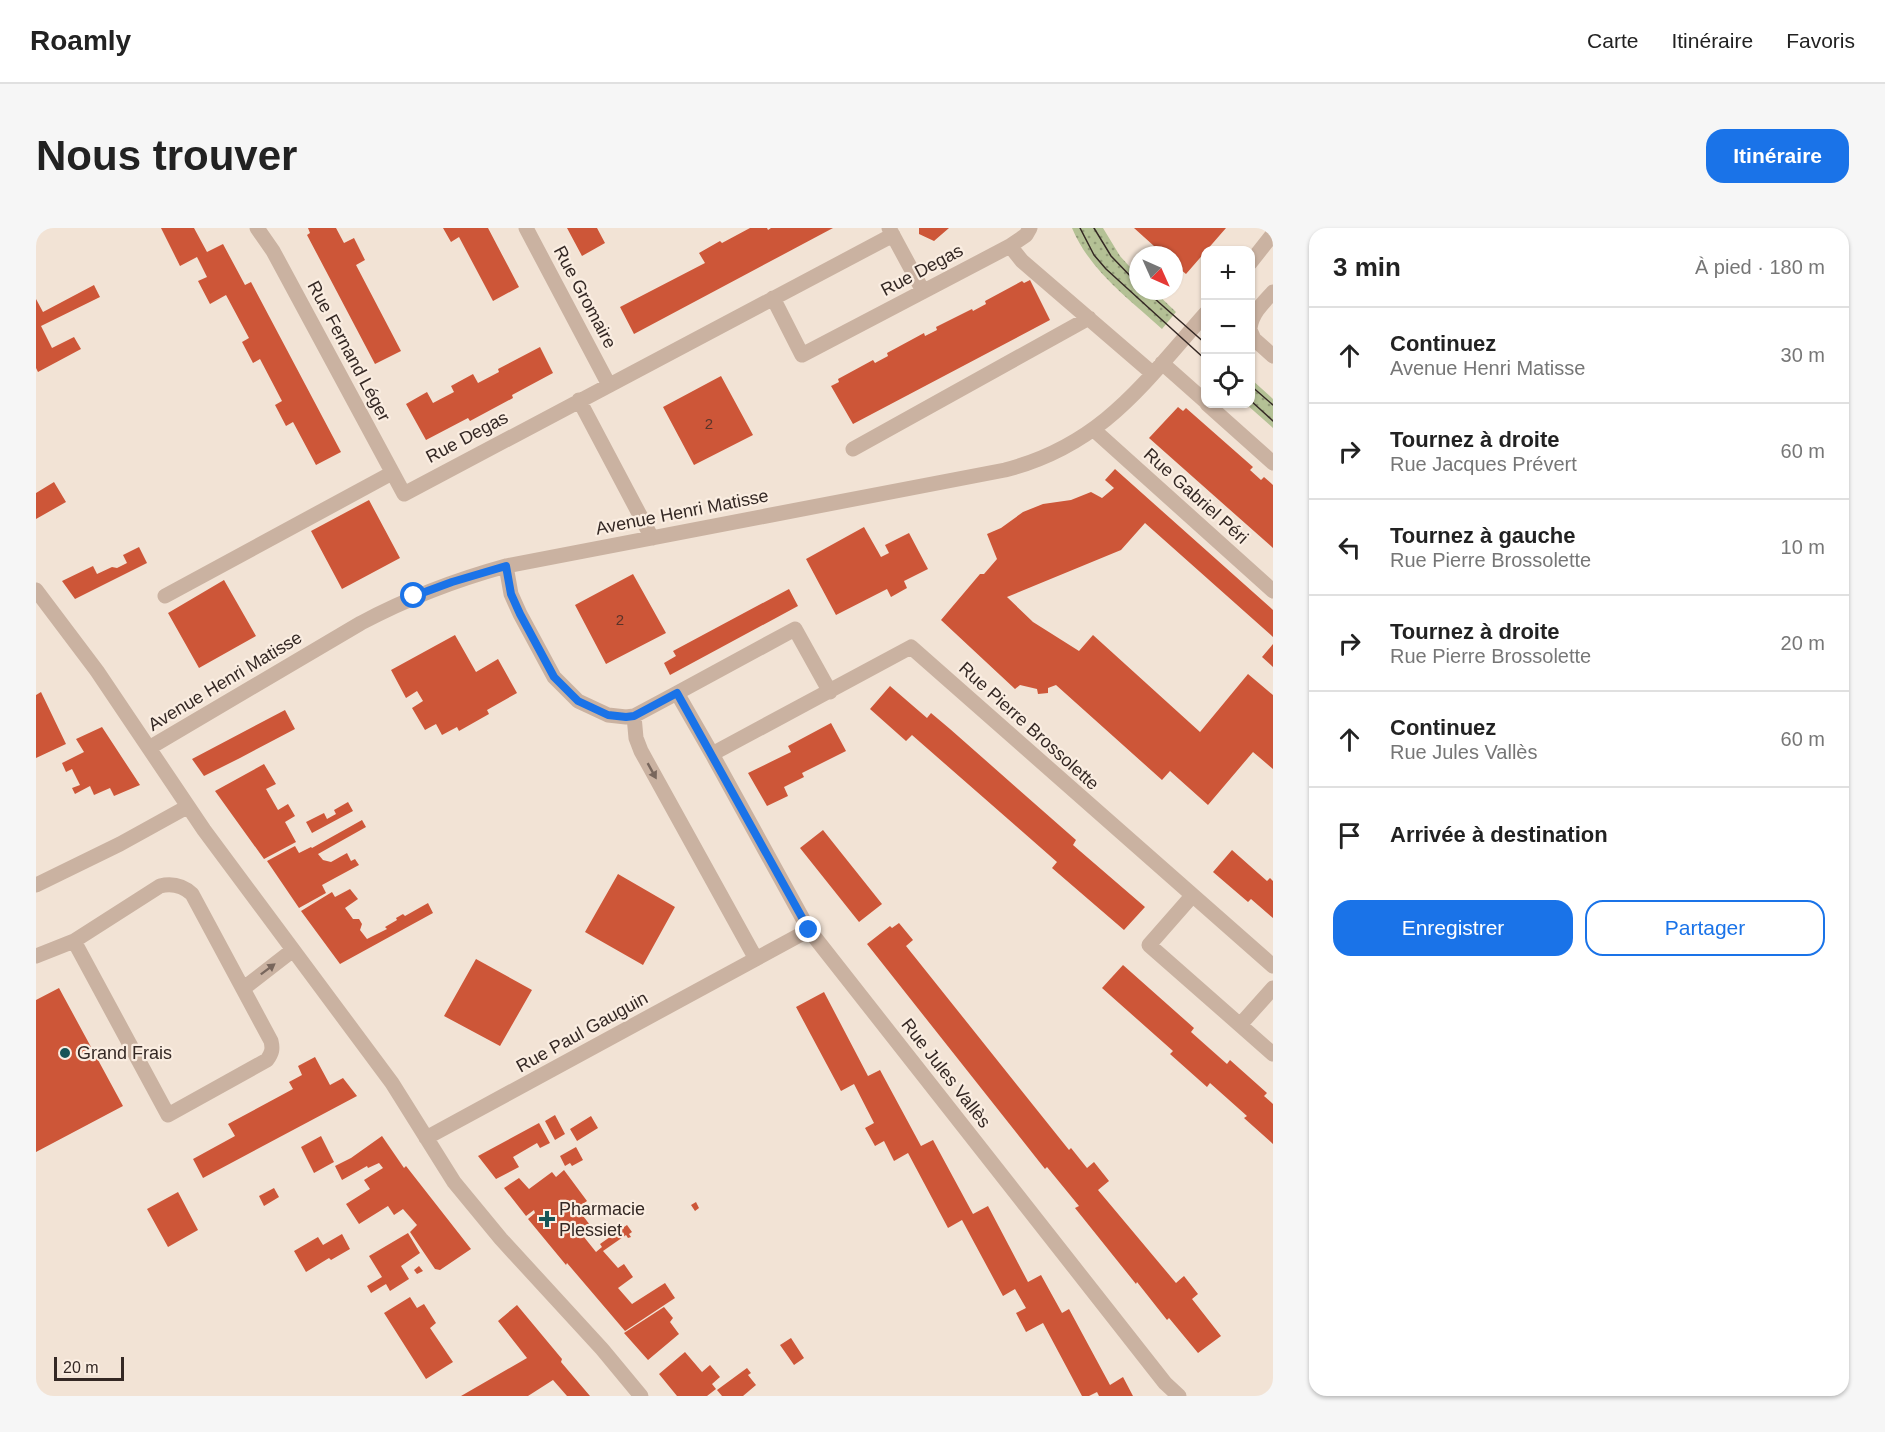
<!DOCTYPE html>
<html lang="fr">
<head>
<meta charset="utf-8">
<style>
  body { margin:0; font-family:Helvetica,sans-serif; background:#f6f6f6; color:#222 }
  .controls { position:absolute; right:18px; top:18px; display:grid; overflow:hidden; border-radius:12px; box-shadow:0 2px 4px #0004 }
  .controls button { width:54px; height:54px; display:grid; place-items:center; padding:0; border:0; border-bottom:2px solid #e0e0e0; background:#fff; color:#222; font:30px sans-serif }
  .compass { position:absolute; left:1093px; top:18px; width:54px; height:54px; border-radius:50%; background:#fff; box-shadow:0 2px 4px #0004; rotate:135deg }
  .scale { position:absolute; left:18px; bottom:15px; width:70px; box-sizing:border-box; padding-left:6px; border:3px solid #342824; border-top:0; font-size:16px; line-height:21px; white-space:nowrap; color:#342824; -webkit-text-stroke:4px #faede1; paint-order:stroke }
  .stop { position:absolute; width:18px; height:18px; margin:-14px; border:4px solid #1a73e8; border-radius:50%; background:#fff }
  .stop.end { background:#1a73e8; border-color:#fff; box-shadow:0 2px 6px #0008 }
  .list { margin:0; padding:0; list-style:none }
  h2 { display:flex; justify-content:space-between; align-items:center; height:78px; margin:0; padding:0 24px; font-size:26px }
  h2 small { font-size:20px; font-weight:400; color:#767676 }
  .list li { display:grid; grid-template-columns:39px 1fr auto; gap:18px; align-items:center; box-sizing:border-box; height:96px; padding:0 24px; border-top:2px solid #e0e0e0 }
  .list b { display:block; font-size:22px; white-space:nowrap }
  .list p { margin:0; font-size:20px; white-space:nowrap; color:#767676 }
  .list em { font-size:20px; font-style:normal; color:#767676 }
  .actions { display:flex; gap:12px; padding:18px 24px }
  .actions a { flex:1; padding:14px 0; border:2px solid #1a73e8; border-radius:18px; text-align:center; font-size:21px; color:#1a73e8 }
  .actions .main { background:#1a73e8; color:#fff }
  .icon { flex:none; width:33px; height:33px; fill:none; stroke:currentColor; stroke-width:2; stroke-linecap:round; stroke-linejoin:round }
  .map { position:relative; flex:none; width:1237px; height:1168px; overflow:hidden; border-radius:18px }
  header { display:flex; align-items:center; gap:36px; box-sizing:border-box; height:84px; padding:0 30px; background:#fff; border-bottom:2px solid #e0e0e0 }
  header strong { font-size:28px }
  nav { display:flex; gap:33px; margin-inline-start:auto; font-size:21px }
  .intro { display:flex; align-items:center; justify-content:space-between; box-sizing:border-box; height:144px; padding:0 36px }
  h1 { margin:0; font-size:42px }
  .button { padding:15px 27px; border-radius:18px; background:#1a73e8; color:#fff; font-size:21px; font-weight:700 }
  main { display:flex; gap:36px; padding:0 36px }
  aside { flex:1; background:#fff; border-radius:18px; box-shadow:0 2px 4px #0004 }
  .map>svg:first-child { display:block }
  .grass { fill:url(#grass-dots) }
  .building { fill:#cd5638 }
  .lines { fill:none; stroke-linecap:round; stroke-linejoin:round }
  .minor { stroke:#cab2a1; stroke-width:15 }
  .tram { stroke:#342824; stroke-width:1.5 }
  .oneway { fill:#78665c }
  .route { stroke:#1a73e8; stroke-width:8 }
  .poi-dot { fill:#185557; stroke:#faede1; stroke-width:2 }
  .labels { text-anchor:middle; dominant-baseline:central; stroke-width:4.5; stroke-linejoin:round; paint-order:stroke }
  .number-label { font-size:15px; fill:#5a3429 }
  .street-label { font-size:18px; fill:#342824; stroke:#faede1 }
  .poi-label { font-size:18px; fill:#342824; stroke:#faede1; text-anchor:start }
</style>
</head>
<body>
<header>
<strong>Roamly</strong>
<nav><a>Carte</a><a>Itinéraire</a><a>Favoris</a></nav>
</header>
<div class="intro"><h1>Nous trouver</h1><a class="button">Itinéraire</a></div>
<main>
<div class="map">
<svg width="1237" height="1168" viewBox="0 0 1237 1168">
  <defs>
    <pattern id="grass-dots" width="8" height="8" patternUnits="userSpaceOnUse" patternTransform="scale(1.5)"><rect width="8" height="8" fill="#b4c195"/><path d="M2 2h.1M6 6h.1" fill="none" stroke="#939d79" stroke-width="1.8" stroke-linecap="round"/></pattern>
  </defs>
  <rect width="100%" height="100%" fill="#f2e3d5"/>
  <path class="grass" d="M1036,0H1067L1084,28L1102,48V63H1118L1140,84L1126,101C1092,70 1054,43 1036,0Z
    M1215,151L1237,171V200L1210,176H1214Z"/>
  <path class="building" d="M125,0H158L171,24L187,16L209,57L215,54L305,224L280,237L257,194L250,198L239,177L246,173L224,131L217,135L206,114L213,110L190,67L174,76L162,53L171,49L161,29L144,38Z
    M272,0H300L308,15L318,10L329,32L320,37L365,123L339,136L271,7L274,5Z
    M407,0H452L483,59L457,73L423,9L415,14Z
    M531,0H561L569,15L546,28Z
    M714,0H731L732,2L735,0H797L598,106L584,79L669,35L663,25L684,13L686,15Z
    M883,0H913L898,13L883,6Z
    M1098,0H1190L1150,46L1138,36V27H1128Z
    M994,52L1014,92L817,196L795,158L803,154L802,151L837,132L839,135L852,128L851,125L888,105L889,108L901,102L900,99L936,81L937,83L950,76L949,73L986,53L988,55Z
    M58,57L64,69L5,98L16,120L38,109L45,121L2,144L0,140V71L7,84Z
    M504,119L517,145L476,167L477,170L434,193L432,190L390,212L370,176L391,164L397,175L418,164L415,158L437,146L442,155L463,144L462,141Z
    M685,148L717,207L658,237L627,179Z
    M1142,179L1147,183L1150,180L1217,239L1214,242L1225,252L1228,249L1237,257V320L1113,210Z
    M1079,241L1237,382V409L1109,295L1085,322L971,369L997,394L1043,423L1057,407L1164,504L1212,446L1237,467V541L1217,524L1172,577L1134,543L1126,552L1020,457L1012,460V465L1002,466L1001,461L984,457L979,461L905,392L944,346H948L961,331L951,306L965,300L987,284L1007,276L1035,272L1055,264L1066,270L1078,260L1069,252Z
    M18,254L30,274L0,291V265Z
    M333,272L364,330L306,361L275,303Z
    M828,299L845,329L853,325L849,317L873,305L892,341L868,353L871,360L855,369L851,361L800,387L770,331Z
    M103,319L111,335L39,371L26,353L57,338L61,346L76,339L81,340L91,335L87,327Z
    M597,346L630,405L570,436L539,377Z
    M188,352L220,408L163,440L132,385Z
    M753,361L762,378L634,447L628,435L640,428L637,423Z
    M419,407L440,444L462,431L481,465L451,482L453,486L423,503L421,499L406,507L400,496L389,502L376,480L387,473L381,463L370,470L355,442Z
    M1237,416V439L1226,429Z
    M854,458L891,490L895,485L914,501L1040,612L1037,617L1109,679L1088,702L1016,640L1021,634L876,507L870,513L834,481Z
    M5,464L30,516L0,530V467Z
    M249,482L259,501L204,530L168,548L156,531Z
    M795,495L810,523L766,545L768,549L748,559L752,568L731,578L712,545L755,524L752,518Z
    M66,499L104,557L78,568L74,560L58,567L54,558L39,566L36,560L44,557L36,541L30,544L26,535L48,524L40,511Z
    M228,536L240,556L230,561L242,582L252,576L259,588L249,594L260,614L228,631L179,563Z
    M312,574L317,583L276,605L270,594L288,585L291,591L300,586L298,582Z
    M326,592L330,599L282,626L287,632L295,634L311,625L315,633L319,631L323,637L286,657L290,665L263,680L231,633L259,618L263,625L275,619L276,620Z
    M787,602L846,676L823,694L764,620Z
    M1196,622L1231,653L1234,650L1237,653V690L1215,671L1212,674L1177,644Z
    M582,646L639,679L607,737L549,704Z
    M314,661L322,671L309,680L317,691H323L326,696L324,702L331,711L351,701L349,699L361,692L360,690L367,686L369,688L392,675L397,685L304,736L265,683L296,664L299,669Z
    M863,695L877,712L870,718L1033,922L1035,920L1051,940L1058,934L1073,953L1062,962L1140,1055L1148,1048L1162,1066L1156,1071L1185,1108L1162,1125L1133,1090L1131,1092L1101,1054L1100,1056L1039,980L1043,978L1011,939L1009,941L831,716L854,698L856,700Z
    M440,731L496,762L464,818L408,788Z
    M1087,737L1158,800L1155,804L1191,836L1194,832L1231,865L1228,868L1237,876V916L1208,890L1211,888L1174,855L1171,859L1134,826L1137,823L1066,760Z
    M23,760L87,878L0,924V772Z
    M788,764L832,848L844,842L885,918L897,912L937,986L952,978L992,1054L1005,1047L1026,1085L1033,1081L1074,1157L1087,1149L1097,1168H1063L1061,1164L1053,1168H1046L1007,1095L990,1104L980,1085L990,1080L979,1061L967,1068L926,992L912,1000L872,925L858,933L848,913L839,918L829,900L838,895L818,856L805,863L760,779Z
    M279,829L294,857L307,850L321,868L167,950L157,931L199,908L192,896L257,861L253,854L266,847L262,838Z
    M519,887L529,906L519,912L509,893Z
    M555,888L562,900L541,913L534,901Z
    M503,895L514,915L504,920L501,915L477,929L483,939L460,951L442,928Z
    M285,908L298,934L278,945L265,919Z
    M346,908L368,940L370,938L435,1021L404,1042L399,1041L374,1004L381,997L367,981L358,987L352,978L323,996L310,976L334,961L328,952L347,940L343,935L332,940L331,938L306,952L299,938L315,930Z
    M540,919L547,932L536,938L534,935L529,938L524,928Z
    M528,942L551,973L541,980L554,997L544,1004L560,1024L566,1019L564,1016L591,997L596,1004L593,1006L595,1009L592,1010L590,1007L567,1023L582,1040L588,1036L597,1049L582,1060L596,1076L629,1055L639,1070L589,1103L531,1035L530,1037L492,991L499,985L498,982L490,988L468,960L483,950L493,961L516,944L520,949Z
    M238,960L243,969L228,978L223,968Z
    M142,964L162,1002L132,1019L111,981Z
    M660,974L663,980L659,983L655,977Z
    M372,1005L384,1025L365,1038L373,1051L354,1063L350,1056L335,1065L331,1058L346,1049L333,1028Z
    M306,1006L314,1021L295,1032L293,1030L270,1044L258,1023L282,1009L287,1017Z
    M383,1038L387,1043L381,1046L378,1042Z
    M374,1069L381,1080L388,1076L400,1095L394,1100L417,1134L390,1151L348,1085Z
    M481,1077L526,1131L525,1134L554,1168H531L517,1152L492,1168H425L491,1130L462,1093Z
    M628,1079L637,1090L634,1094L643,1106L612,1132L588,1105Z
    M755,1110L768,1130L758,1137L744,1117Z
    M649,1124L666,1144L674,1137L684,1149L676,1156L680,1161L671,1168H641L623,1146Z
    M711,1140L715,1145L712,1147L720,1157L707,1168H686L681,1162Z"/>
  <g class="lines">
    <path class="minor" d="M221,0L237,23L368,266L857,7
      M490,0L573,157
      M853,0L887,63
      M974,18L986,33L1116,145
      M1214,35L1237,6
      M737,70L766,127L974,18L990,7L994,0
      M1214,100C1216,85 1227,75 1237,64
      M1214,102L1218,111L1237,128
      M1126,135L1170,174
      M543,172L616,310
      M1171,176L1237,235
      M1058,202L1237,363
      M817,221L1053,90
      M470,338L475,366L484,386L518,449L542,473L572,487L590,489L598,488L641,465
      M0,362L61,443L168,602L356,855L418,954L465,1011L566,1121L605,1168
      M129,368L356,245
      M794,464L759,401L641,465L676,526L875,419L1237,738
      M598,488L600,510L605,523L720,731
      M113,520L325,395C372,370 419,352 470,338L969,242C1066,217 1107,156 1170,85
      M676,526L773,702L1129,1155L1143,1168
      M0,657L84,616L151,579
      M1156,668L1113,717L1237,826
      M0,728L38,713L124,658C136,655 146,657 156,666L235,813C237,821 236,825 231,832L132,887L38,713
      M208,760L257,722
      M1204,797L1237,760
      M390,910L773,702"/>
    <path class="tram" d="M1044,0L1058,27L1070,41L1170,132
      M1058,0L1075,28L1102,56
      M1110,63L1170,116
      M1214,157L1237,177
      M1214,172L1237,193"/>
  </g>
  <defs><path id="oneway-solid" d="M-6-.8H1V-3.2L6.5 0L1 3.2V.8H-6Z" transform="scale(1.5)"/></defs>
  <g class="oneway">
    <use href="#oneway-solid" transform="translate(616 543) rotate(61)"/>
    <use href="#oneway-solid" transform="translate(232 741) rotate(-37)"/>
  </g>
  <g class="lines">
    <path class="route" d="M378,368L416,354L470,338L475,366L484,386L518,449L542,473L572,487L590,489L598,488L641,465L773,702"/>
  </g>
  <g class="poi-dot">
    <circle cx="29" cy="825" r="6"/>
    <path d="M508 982h6v6h6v6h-6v6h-6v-6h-6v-6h6z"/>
  </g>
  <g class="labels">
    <g class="number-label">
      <text x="673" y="195">2</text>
      <text x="584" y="391">2</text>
    </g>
    <g class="street-label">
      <text transform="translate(886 42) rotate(-28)">Rue Degas</text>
      <text transform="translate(549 69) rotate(62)">Rue Gromaire</text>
      <text transform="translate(313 123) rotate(62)">Rue Fernand Léger</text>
      <text transform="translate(431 209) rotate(-28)">Rue Degas</text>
      <text transform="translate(1160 268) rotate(42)">Rue Gabriel Péri</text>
      <text transform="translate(646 284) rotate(-11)">Avenue Henri Matisse</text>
      <text transform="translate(189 453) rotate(-31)">Avenue Henri Matisse</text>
      <text transform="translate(993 498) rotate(42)">Rue Pierre Brossolette</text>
      <text transform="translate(546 804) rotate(-29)">Rue Paul Gauguin</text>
      <text transform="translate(910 845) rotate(52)">Rue Jules Vallès</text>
    </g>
    <g class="poi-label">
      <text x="41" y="825">Grand Frais</text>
      <text x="523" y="981">Pharmacie<tspan x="523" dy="21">Plessiet</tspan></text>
    </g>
  </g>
</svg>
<div class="controls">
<button>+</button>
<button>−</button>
<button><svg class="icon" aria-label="locate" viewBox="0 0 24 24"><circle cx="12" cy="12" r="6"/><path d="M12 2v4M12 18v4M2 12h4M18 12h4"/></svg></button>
</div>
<svg class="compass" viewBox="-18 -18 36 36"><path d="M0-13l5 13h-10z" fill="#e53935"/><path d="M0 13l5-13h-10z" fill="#767676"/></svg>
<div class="scale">20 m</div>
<div class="stop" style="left:378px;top:368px"></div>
<div class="stop end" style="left:773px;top:702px"></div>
</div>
<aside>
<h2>3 min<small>À pied · 180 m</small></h2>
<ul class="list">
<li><svg class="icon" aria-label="ahead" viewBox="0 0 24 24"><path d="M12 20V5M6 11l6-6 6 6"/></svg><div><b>Continuez</b><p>Avenue Henri Matisse</p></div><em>30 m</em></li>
<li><svg class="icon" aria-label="right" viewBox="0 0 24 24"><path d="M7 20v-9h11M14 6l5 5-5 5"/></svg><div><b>Tournez à droite</b><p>Rue Jacques Prévert</p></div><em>60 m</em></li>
<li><svg class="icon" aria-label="left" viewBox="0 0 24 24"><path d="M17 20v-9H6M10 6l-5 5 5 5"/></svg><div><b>Tournez à gauche</b><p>Rue Pierre Brossolette</p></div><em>10 m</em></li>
<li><svg class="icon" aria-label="right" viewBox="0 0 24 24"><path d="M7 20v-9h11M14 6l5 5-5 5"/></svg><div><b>Tournez à droite</b><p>Rue Pierre Brossolette</p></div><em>20 m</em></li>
<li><svg class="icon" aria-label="ahead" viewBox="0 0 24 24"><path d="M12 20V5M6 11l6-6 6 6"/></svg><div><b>Continuez</b><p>Rue Jules Vallès</p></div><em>60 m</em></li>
<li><svg class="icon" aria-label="arrive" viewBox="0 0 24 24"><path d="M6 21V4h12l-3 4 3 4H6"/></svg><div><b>Arrivée à destination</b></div></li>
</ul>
<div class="actions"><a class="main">Enregistrer</a><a>Partager</a></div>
</aside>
</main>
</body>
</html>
